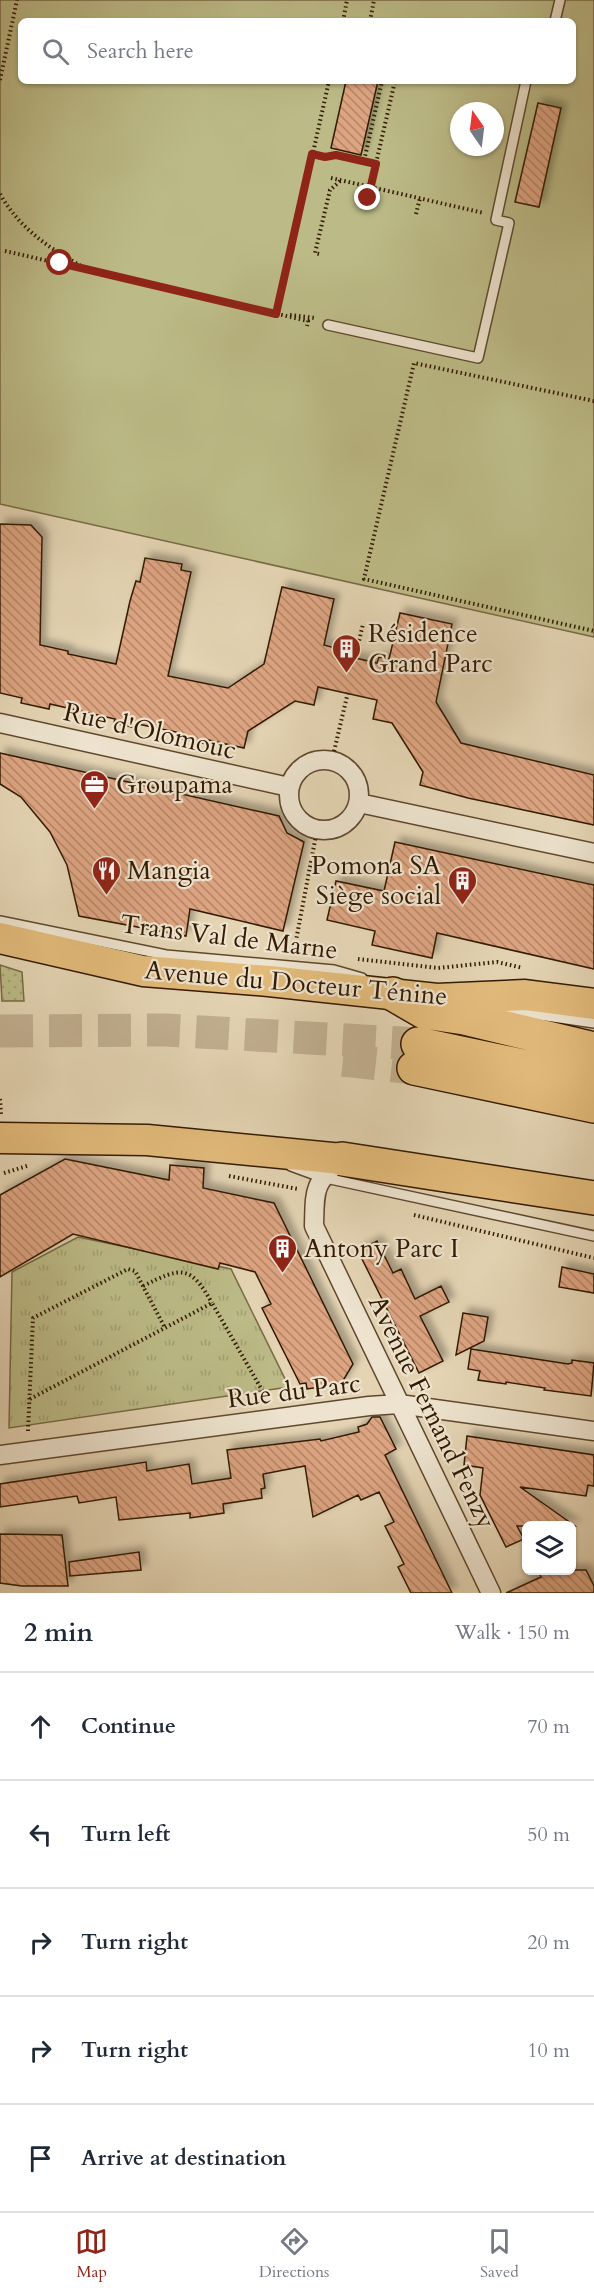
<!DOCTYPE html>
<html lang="en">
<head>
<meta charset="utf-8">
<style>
  body { margin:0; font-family:Cardo,serif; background:#f2f2f3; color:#1f2937 }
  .controls { position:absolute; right:18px; bottom:18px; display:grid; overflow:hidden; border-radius:9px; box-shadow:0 2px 4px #0004 }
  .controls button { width:54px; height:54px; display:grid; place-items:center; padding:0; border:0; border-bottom:2px solid #e0e1e3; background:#fff; color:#1f2937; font:30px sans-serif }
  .compass { position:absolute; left:450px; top:102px; width:54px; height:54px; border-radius:50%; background:#fff; box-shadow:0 2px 4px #0004; rotate:346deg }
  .stop { position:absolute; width:18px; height:18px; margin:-14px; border:4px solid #8f2418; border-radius:50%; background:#fff }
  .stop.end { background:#8f2418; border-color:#fff; box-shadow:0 2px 6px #0008 }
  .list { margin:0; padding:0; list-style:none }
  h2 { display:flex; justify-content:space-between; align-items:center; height:78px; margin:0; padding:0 24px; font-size:26px }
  h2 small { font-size:20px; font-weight:400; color:#747a83 }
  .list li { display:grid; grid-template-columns:39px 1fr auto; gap:18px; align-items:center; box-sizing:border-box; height:108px; padding:0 24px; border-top:2px solid #e0e1e3 }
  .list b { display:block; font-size:22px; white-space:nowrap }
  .list em { font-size:20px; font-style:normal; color:#747a83 }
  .icon { flex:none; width:33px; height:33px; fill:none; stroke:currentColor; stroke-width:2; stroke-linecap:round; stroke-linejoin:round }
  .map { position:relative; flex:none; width:594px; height:1593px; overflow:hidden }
  .search { position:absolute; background:#fff; box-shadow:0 2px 4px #0004; left:18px; right:18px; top:18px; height:66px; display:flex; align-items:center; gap:15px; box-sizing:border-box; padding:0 21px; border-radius:9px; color:#747a83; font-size:22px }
  .sheet { height:618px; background:#fff }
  nav { display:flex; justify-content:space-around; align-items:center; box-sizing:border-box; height:84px; border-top:2px solid #e0e1e3; background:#fff; font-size:16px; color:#747a83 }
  nav a { display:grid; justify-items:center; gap:3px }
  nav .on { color:#8f2418 }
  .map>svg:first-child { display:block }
  .grass { fill:url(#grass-dots); stroke:#786a44; stroke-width:1.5 }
  .park { fill:url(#park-tufts); stroke:#786a44; stroke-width:1.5 }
  .pitch { fill:#bcbb87; stroke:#786a44; stroke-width:1.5; fill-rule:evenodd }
  .building { fill:url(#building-back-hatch); stroke:#331a02; stroke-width:1.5; filter:url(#shadow) }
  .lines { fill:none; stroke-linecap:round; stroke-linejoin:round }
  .motorway-tunnel { stroke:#c1af90; stroke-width:33; stroke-dasharray:33 16; stroke-linecap:butt }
  .service-casing { stroke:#5f482e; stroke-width:12 }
  .minor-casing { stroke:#5f482e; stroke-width:21 }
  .primary-casing { stroke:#331a02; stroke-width:33 }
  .motorway-casing { stroke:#331a02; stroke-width:36 }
  .path { stroke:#331a02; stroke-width:4; stroke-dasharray:1.5 3; stroke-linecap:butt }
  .service { stroke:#ede3ce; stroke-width:9 }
  .minor { stroke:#ede3ce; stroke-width:18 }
  .primary { stroke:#e2ba7a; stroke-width:30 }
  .motorway { stroke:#e2ba7a; stroke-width:33 }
  .route { stroke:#8f2418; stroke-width:8 }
  .labels { text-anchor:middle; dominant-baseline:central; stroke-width:4.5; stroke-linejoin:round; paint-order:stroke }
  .poi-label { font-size:26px; fill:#331a02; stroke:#ede3ce; text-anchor:start }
  .street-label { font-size:26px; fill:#331a02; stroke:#ede3ce }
</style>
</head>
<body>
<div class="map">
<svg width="594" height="1593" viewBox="0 0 594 1593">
  <defs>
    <pattern id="grass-dots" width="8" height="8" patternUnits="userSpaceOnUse" patternTransform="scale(1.5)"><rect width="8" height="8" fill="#bcbb87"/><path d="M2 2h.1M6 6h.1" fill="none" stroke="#a2a073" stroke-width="1.8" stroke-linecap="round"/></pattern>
    <pattern id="park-tufts" width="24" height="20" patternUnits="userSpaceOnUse" patternTransform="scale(1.5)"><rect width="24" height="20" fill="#bcbb87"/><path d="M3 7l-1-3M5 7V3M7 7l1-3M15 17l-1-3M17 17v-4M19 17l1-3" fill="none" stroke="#a2a073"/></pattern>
    <pattern id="building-back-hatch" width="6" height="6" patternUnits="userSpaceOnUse" patternTransform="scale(1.5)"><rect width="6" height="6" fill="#dda481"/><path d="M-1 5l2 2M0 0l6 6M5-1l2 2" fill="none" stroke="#b48567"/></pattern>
    <filter id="shadow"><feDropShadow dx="5.5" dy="-5.5" stdDeviation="3" flood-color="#0004"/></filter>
  </defs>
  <rect width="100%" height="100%" fill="#e4d4b3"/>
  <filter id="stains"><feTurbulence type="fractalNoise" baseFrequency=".00333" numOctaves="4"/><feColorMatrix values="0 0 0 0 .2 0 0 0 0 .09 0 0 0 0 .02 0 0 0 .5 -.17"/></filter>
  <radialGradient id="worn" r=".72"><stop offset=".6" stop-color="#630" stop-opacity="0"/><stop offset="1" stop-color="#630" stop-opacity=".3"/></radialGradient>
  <path class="grass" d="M0,965L22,972L24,1001H2Z"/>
  <path class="park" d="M78,1237L231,1269L289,1387L9,1428L12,1272Z"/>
  <path class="pitch" d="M0,0H594V637L0,504ZM21,21H573V81H21ZM459,111H495V147H459Z"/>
  <path class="building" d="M346,81H378L361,155L331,148Z
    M538,103L561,108L539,207L515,202Z
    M0,524L31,525L42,537L40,645L68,651V654L116,664L130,601L136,581L140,582L145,558L182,564L181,570L191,572L168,676L228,688L264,664L282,587L334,599L324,645L335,648L334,653L377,663L379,657L389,659L400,613L452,624L436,702L461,743L594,775V825L468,798L420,785L423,772L392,723L373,719L377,700L318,687L314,705L295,701L248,731L244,748L208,740L207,744L175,737L176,732L133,723L132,727L114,723L115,719L50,704L49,709L21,703L22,698L0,693Z
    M0,753L279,816L287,833L304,842L283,931L190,909L186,936L79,916L67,865L50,832L21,797L0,784Z
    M395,842L594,885V969L437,933L432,958L372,945L375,931L327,920L336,881L384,891Z
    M65,1159L169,1180L170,1165L204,1168L203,1188L274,1203L353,1364L341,1384L307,1389L306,1383L300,1384L262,1308L271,1304L255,1272L220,1263L218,1269L73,1234L0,1277V1195Z
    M377,1241L393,1273L401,1269L415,1299L441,1286L449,1302L420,1316L443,1361L419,1373L358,1251Z
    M562,1267L594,1274V1293L559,1287Z
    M463,1313L488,1317L484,1341L456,1355Z
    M471,1349L568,1364L572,1363V1360L594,1363L591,1396L544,1390L545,1388L506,1382V1384L478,1380L480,1371L468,1369Z
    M372,1417H380L396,1449L385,1455L452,1593H411L398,1567L404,1564L385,1526L394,1522L379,1492L361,1500L358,1495L313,1517L305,1466L263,1474L265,1488L261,1489L262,1498L223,1504L224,1513L190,1518V1513L119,1520L116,1497L79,1503L77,1496L0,1507V1484L146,1462L147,1471L189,1464L192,1484L231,1478L227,1450L320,1439L321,1441L359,1432L358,1427L367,1424Z
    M467,1436L594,1455V1486L588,1485L586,1496L520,1487L575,1526H517L524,1539L506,1547L480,1495L483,1468L464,1465Z
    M0,1534L62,1535L68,1586H22L0,1583Z
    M139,1552L141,1570L70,1576L69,1562Z
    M538,1570H586L594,1586V1593H506L541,1577Z"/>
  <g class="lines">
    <path class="motorway-tunnel" d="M0,1031L166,1030L418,1044
      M343,1060L414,1068"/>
    <defs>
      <path id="service" d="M555,21L560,0
        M328,325L478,358L509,223L496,220L526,81
        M0,921L166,955L334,970L362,978
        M498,1009L594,1023
        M291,1166L321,1177L594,1236"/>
      <path id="minor" d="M0,723L289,787
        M289 795a35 35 0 1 1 70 0a35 35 0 1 1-70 0Z
        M359,803L594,853
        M342,1159C313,1184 315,1189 314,1226L491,1593
        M0,1455L369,1406L399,1404L594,1431"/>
      <path id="primary" d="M0,938L143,971L269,981L437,999L525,995L594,1004
        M0,1138L147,1140L342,1159"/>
      <path id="motorway" d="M393,994L424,1012L464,1018L594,1049
        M418,1044L594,1081
        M414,1068L594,1106
        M342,1159L594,1198"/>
    </defs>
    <use href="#service" class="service-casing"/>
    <use href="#minor" class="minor-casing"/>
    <use href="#primary" class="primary-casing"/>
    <use href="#motorway" class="motorway-casing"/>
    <path class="path" d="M343,21L347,0
      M370,21L374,0
      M0,80L17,0
      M312,154L325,157L336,155L364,161L382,81
      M364,161L376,164
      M331,178L484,213
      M0,194C20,229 49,248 83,267
      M368,198L395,81
      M416,214L420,198
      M5,251L308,321L307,326
      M319,254L315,253L330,190L340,181
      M277,314L329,81
      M290,315L315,318
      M594,401L414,363L364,579L594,631
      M355,658L363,624
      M332,760L348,692
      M294,951L317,830
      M358,959L438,968L497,962L523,968
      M0,1099L1,1114
      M4,1173L27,1166
      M229,1176L298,1189
      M414,1215L594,1258
      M143,1286C181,1267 190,1264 212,1303
      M30,1399L212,1303L266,1397
      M28,1431L33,1318L128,1269L135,1271L165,1328"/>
    <use href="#service" class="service"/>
    <use href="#minor" class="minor"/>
    <use href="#primary" class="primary"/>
    <use href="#motorway" class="motorway"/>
  </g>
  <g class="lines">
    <path class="route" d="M60,263L276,314L312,154L325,157L336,155L376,164L368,198"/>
  </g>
  <defs>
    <symbol id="building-pin" viewBox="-11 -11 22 30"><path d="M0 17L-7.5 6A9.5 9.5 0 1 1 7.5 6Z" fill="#8f2418" stroke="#ede3ce"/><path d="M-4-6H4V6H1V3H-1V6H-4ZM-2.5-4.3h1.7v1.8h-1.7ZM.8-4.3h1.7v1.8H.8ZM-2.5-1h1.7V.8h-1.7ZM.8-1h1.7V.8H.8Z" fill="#fff"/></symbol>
    <symbol id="office-pin" viewBox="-11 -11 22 30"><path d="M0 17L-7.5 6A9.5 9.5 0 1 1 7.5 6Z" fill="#8f2418" stroke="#ede3ce"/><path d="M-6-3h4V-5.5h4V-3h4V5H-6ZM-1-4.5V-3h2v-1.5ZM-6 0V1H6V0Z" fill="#fff"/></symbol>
    <symbol id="restaurant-pin" viewBox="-11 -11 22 30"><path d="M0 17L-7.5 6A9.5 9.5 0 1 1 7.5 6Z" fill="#8f2418" stroke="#ede3ce"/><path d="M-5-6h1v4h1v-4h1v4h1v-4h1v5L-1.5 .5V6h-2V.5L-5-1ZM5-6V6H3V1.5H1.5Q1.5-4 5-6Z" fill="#fff"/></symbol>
  </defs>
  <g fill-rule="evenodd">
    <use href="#building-pin" x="330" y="632" width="33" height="45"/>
    <use href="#office-pin" x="78" y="768" width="33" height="45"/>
    <use href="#restaurant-pin" x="90" y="854" width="33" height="45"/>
    <use href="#building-pin" x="446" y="864" width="33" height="45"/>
    <use href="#building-pin" x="266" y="1232" width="33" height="45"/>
  </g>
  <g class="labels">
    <g class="poi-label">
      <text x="368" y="633">Résidence<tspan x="368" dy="30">Grand Parc</tspan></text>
      <text x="116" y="784">Groupama</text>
      <text x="441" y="865" text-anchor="end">Pomona SA<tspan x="441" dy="30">Siège social</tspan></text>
      <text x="127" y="870">Mangia</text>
      <text x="304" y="1248">Antony Parc I</text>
    </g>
    <g class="street-label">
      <text transform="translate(150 731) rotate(13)">Rue d'Olomouc</text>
      <text transform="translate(229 937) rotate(7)">Trans Val de Marne</text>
      <text transform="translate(296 983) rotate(5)">Avenue du Docteur Ténine</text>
      <text transform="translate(294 1391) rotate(-7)">Rue du Parc</text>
      <text transform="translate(432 1412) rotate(64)">Avenue Fernand Fenzy</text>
    </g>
  </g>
  <rect width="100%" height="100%" filter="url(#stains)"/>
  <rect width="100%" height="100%" fill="url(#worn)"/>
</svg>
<div class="controls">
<button><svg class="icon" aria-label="layers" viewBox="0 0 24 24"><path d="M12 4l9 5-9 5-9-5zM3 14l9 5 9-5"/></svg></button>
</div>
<svg class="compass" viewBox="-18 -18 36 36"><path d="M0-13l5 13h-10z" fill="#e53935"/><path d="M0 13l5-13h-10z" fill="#747a83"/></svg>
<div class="stop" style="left:60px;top:263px"></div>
<div class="stop end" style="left:368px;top:198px"></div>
<div class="search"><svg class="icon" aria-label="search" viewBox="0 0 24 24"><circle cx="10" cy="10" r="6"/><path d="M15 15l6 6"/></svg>Search here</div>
</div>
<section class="sheet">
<h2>2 min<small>Walk · 150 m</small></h2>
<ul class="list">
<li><svg class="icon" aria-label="ahead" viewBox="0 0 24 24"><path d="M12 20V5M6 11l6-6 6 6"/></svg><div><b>Continue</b></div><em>70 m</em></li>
<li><svg class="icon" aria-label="left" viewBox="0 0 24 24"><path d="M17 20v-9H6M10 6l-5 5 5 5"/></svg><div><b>Turn left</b></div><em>50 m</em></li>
<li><svg class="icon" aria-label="right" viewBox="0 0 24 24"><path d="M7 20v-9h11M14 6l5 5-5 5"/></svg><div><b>Turn right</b></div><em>20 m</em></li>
<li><svg class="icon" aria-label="right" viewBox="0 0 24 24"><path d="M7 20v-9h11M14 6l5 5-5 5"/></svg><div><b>Turn right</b></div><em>10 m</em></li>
<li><svg class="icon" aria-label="arrive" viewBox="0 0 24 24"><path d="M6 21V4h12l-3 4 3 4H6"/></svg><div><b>Arrive at destination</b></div></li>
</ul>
</section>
<nav>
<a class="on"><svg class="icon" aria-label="map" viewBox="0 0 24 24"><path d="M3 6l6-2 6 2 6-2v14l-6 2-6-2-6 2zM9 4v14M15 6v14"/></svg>Map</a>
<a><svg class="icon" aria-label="directions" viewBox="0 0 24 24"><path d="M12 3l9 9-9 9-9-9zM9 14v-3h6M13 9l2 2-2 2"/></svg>Directions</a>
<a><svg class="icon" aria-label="saved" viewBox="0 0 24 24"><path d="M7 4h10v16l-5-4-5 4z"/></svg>Saved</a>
</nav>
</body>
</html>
